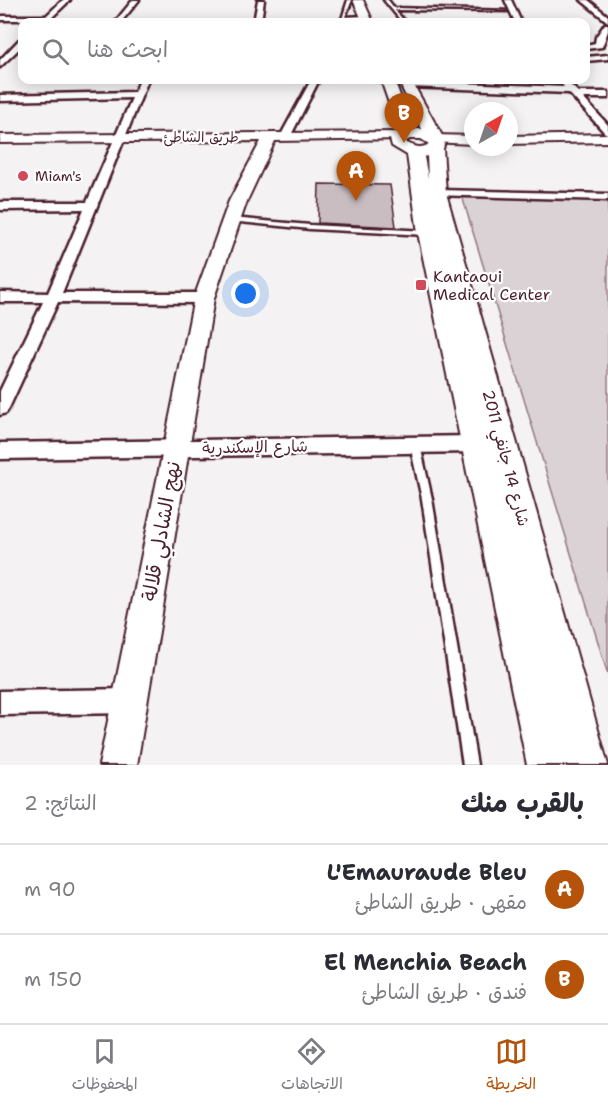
<!DOCTYPE html>
<html lang="ar">
<head>
<meta charset="utf-8">
<style>
  body { margin:0; font-family:"Shantell Sans","Playpen Sans Arabic",sans-serif; background:#f7f7f7; color:#2b2b33; direction:rtl }
  .compass { position:absolute; left:464px; top:102px; width:54px; height:54px; border-radius:50%; background:#fff; box-shadow:0 3px 15px #0003; rotate:40deg }
  .you { position:absolute; left:246px; top:294px; width:21px; height:21px; margin:-15px; border:4px solid #fff; border-radius:50%; background:#1a73e8; box-shadow:0 0 0 9px #1a73e833 }
  .badge { display:grid; place-items:center; width:39px; height:39px; border-radius:50%; background:#b45309; color:#fff; font-size:20px; font-weight:700 }
  .pin { position:absolute; translate:-50% -50px; filter:drop-shadow(0 2px 3px #0008) }
  .pin::after { content:''; position:absolute; top:32px; width:21px; height:18px; background:inherit; clip-path:polygon(0 0,100% 0,50% 100%) }
  .list { margin:0; padding:0; list-style:none }
  h2 { display:flex; justify-content:space-between; align-items:center; height:78px; margin:0; padding:0 24px; font-size:26px }
  h2 small { font-size:20px; font-weight:400; color:#7c7c81 }
  .list li { display:grid; grid-template-columns:39px 1fr auto; gap:18px; align-items:center; box-sizing:border-box; height:90px; padding:0 24px; border-top:2px solid #e1e1e2 }
  .list b { display:block; font-size:22px; white-space:nowrap }
  .list p { margin:0; font-size:20px; white-space:nowrap; color:#7c7c81 }
  .list em { font-size:20px; font-style:normal; color:#7c7c81 }
  .icon { flex:none; width:33px; height:33px; fill:none; stroke:currentColor; stroke-width:2; stroke-linecap:round; stroke-linejoin:round }
  .map { position:relative; flex:none; width:608px; height:765px; overflow:hidden; direction:ltr }
  .search { position:absolute; background:#fff; box-shadow:0 3px 15px #0003; left:18px; right:18px; top:18px; height:66px; display:flex; align-items:center; gap:15px; box-sizing:border-box; padding:0 21px; border-radius:12px; color:#7c7c81; font-size:22px }
  .sheet { height:258px; background:#fff }
  nav { display:flex; justify-content:space-around; align-items:center; box-sizing:border-box; height:84px; border-top:2px solid #e1e1e2; background:#fff; font-size:16px; color:#7c7c81 }
  nav a { display:grid; justify-items:center; gap:3px }
  nav .on { color:#b45309 }
  .map>svg:first-child { display:block }
  .green { fill:#dbd2d5; stroke:#927880; stroke-width:1.5 }
  .building { fill:#cabdc1; stroke:#4a1f2b; stroke-width:1.5 }
  .lines { fill:none; stroke-linecap:round; stroke-linejoin:round }
  .lane-casing { stroke:#4a1f2b; stroke-width:5 }
  .street-casing { stroke:#4a1f2b; stroke-width:5 }
  .secondary-casing { stroke:#4a1f2b; stroke-width:4 }
  .primary-casing { stroke:#4a1f2b; stroke-width:4 }
  .lane { fill:#fff; fill-rule:evenodd }
  .street { fill:#fff; fill-rule:evenodd }
  .secondary { fill:#fff; fill-rule:evenodd }
  .primary { fill:#fff; fill-rule:evenodd }
  .poi-dot { fill:#d1495b; stroke:#fff; stroke-width:2 }
  .labels { text-anchor:middle; dominant-baseline:central; stroke-width:4.5; stroke-linejoin:round; paint-order:stroke }
  .far-street-label { font-size:14px; fill:#4a1f2b; stroke:#fff }
  .far-poi-label { font-size:14px; fill:#4a1f2b; stroke:#fff; text-anchor:start }
  .poi-label { font-size:16px; fill:#4a1f2b; stroke:#fff; text-anchor:start }
  .street-label { font-size:16px; fill:#4a1f2b; stroke:#fff }
  .near-street-label { font-size:20px; fill:#4a1f2b; stroke:#fff }
</style>
</head>
<body>
<div class="map">
<svg width="608" height="765" viewBox="0 0 608 765">
  <rect width="100%" height="100%" fill="#f4f2f2"/>
  <filter id="ink" filterUnits="userSpaceOnUse"><feTurbulence type="fractalNoise" baseFrequency=".0167" numOctaves="2"/><feDisplacementMap in="SourceGraphic" scale="12" xChannelSelector="R" yChannelSelector="G"/><feConvolveMatrix kernelMatrix="1 2 1 2 8 2 1 2 1" color-interpolation-filters="sRGB"/></filter>
  <g filter="url(#ink)">
    <path class="green" d="M462,196L608,201V675Z"/>
    <path class="building" d="M319,184L390,185L396,227L318,223Z"/>
    <g class="lines">
      <defs>
        <path id="lane" d="M348,0H352L345,17L365,16L366,18L342,19Z
          M384,0H388L394,8L513,11L395,10L405,22H402Z
          M231,218L310,225L427,231L430,233L427,235L310,229L229,221V219Z
          M415,441L418,442L420,445L432,499L477,765H463L422,499L410,445L412,442Z"/>
        <path id="street" d="M63,0H70L47,22H40L41,20H0V16H46Z
          M133,0H139L121,22H115Z
          M258,0H264L261,22H254Z
          M505,0H511L521,22H515Z
          M581,0H588L608,16V22Z
          M605,24H608V31L602,47L586,49V45L595,43L596,37Z
          M19,40H22V46L0,67V60Z
          M608,55V59L586,61V57Z
          M140,80H148L62,293H204L211,298L204,303L58,302L9,408L6,413L0,415V391L43,302H0V292L48,293L84,209L0,210V202H87L132,98L0,101V95L134,92Z
          M311,80H319L291,135L282,137L281,135Z
          M565,80L578,92H608V98H583L608,125V134L605,133L569,93L407,87L403,84L407,81L564,87L561,83Z
          M437,190L608,194V200L433,195L431,193Z
          M475,436L481,439L484,444L481,449L475,452L0,459V443Z
          M131,689L140,692L143,701L140,710L131,713L0,715V691Z"/>
        <path id="secondary" d="M401,132L408,136L406,139L275,141L247,201L214,298L137,765H99L194,298L229,201L261,141L0,143V135Z
          M608,134V142L509,144V136Z
          M435,135L473,136V144L430,142L428,139L430,136Z"/>
        <path id="primary" d="M353,0H363L373,22H363Z
          M381,80H394L413,129H422L398,80H411L445,141L443,149L446,193L608,765H527L418,233L407,155L392,146L390,139L399,132ZM410,139H421L429,144C422,149 415,147 407,143L406,141ZM427,156L428,178L424,157Z"/>
      </defs>
      <use href="#lane" class="lane-casing"/>
      <use href="#street" class="street-casing"/>
      <use href="#secondary" class="secondary-casing"/>
      <use href="#primary" class="primary-casing"/>
      <use href="#lane" class="lane"/>
      <use href="#street" class="street"/>
      <use href="#secondary" class="secondary"/>
      <use href="#primary" class="primary"/>
    </g>
  </g>
  <g class="poi-dot">
    <circle cx="23" cy="176" r="6"/>
    <rect x="415" y="279" width="12" height="12" rx="3"/>
  </g>
  <g class="labels">
    <g class="far-street-label">
      <text x="201" y="137">طريق الشاطئ</text>
    </g>
    <g class="far-poi-label">
      <text x="35" y="176">Miam's</text>
    </g>
    <g class="poi-label">
      <text x="433" y="276">Kantaoui<tspan x="433" dy="18">Medical Center</tspan></text>
    </g>
    <g class="street-label">
      <text transform="translate(255 447) rotate(-1)">شارع الإسكندرية</text>
      <text transform="translate(506 458) rotate(75)">شارع 14 جانفي 2011</text>
    </g>
    <g class="near-street-label">
      <text transform="translate(161 531) rotate(-80)">نهج الشادلي قلالة</text>
    </g>
  </g>
</svg>
<svg class="compass" viewBox="-18 -18 36 36"><path d="M0-13l5 13h-10z" fill="#e53935"/><path d="M0 13l5-13h-10z" fill="#7c7c81"/></svg>
<div class="you"></div>
<div class="pin badge" style="left:356px;top:201px">A</div>
<div class="pin badge" style="left:404px;top:143px">B</div>
<div class="search"><svg class="icon" aria-label="search" viewBox="0 0 24 24"><circle cx="10" cy="10" r="6"/><path d="M15 15l6 6"/></svg>ابحث هنا</div>
</div>
<section class="sheet">
<h2>بالقرب منك<small>النتائج: 2</small></h2>
<ul class="list">
<li><span class="badge">A</span><div><b>L'Emauraude Bleu</b><p>مقهى · طريق الشاطئ</p></div><em>90 m</em></li>
<li><span class="badge">B</span><div><b>El Menchia Beach</b><p>فندق · طريق الشاطئ</p></div><em>150 m</em></li>
</ul>
</section>
<nav>
<a class="on"><svg class="icon" aria-label="map" viewBox="0 0 24 24"><path d="M3 6l6-2 6 2 6-2v14l-6 2-6-2-6 2zM9 4v14M15 6v14"/></svg>الخريطة</a>
<a><svg class="icon" aria-label="directions" viewBox="0 0 24 24"><path d="M12 3l9 9-9 9-9-9zM9 14v-3h6M13 9l2 2-2 2"/></svg>الاتجاهات</a>
<a><svg class="icon" aria-label="saved" viewBox="0 0 24 24"><path d="M7 4h10v16l-5-4-5 4z"/></svg>المحفوظات</a>
</nav>
</body>
</html>
